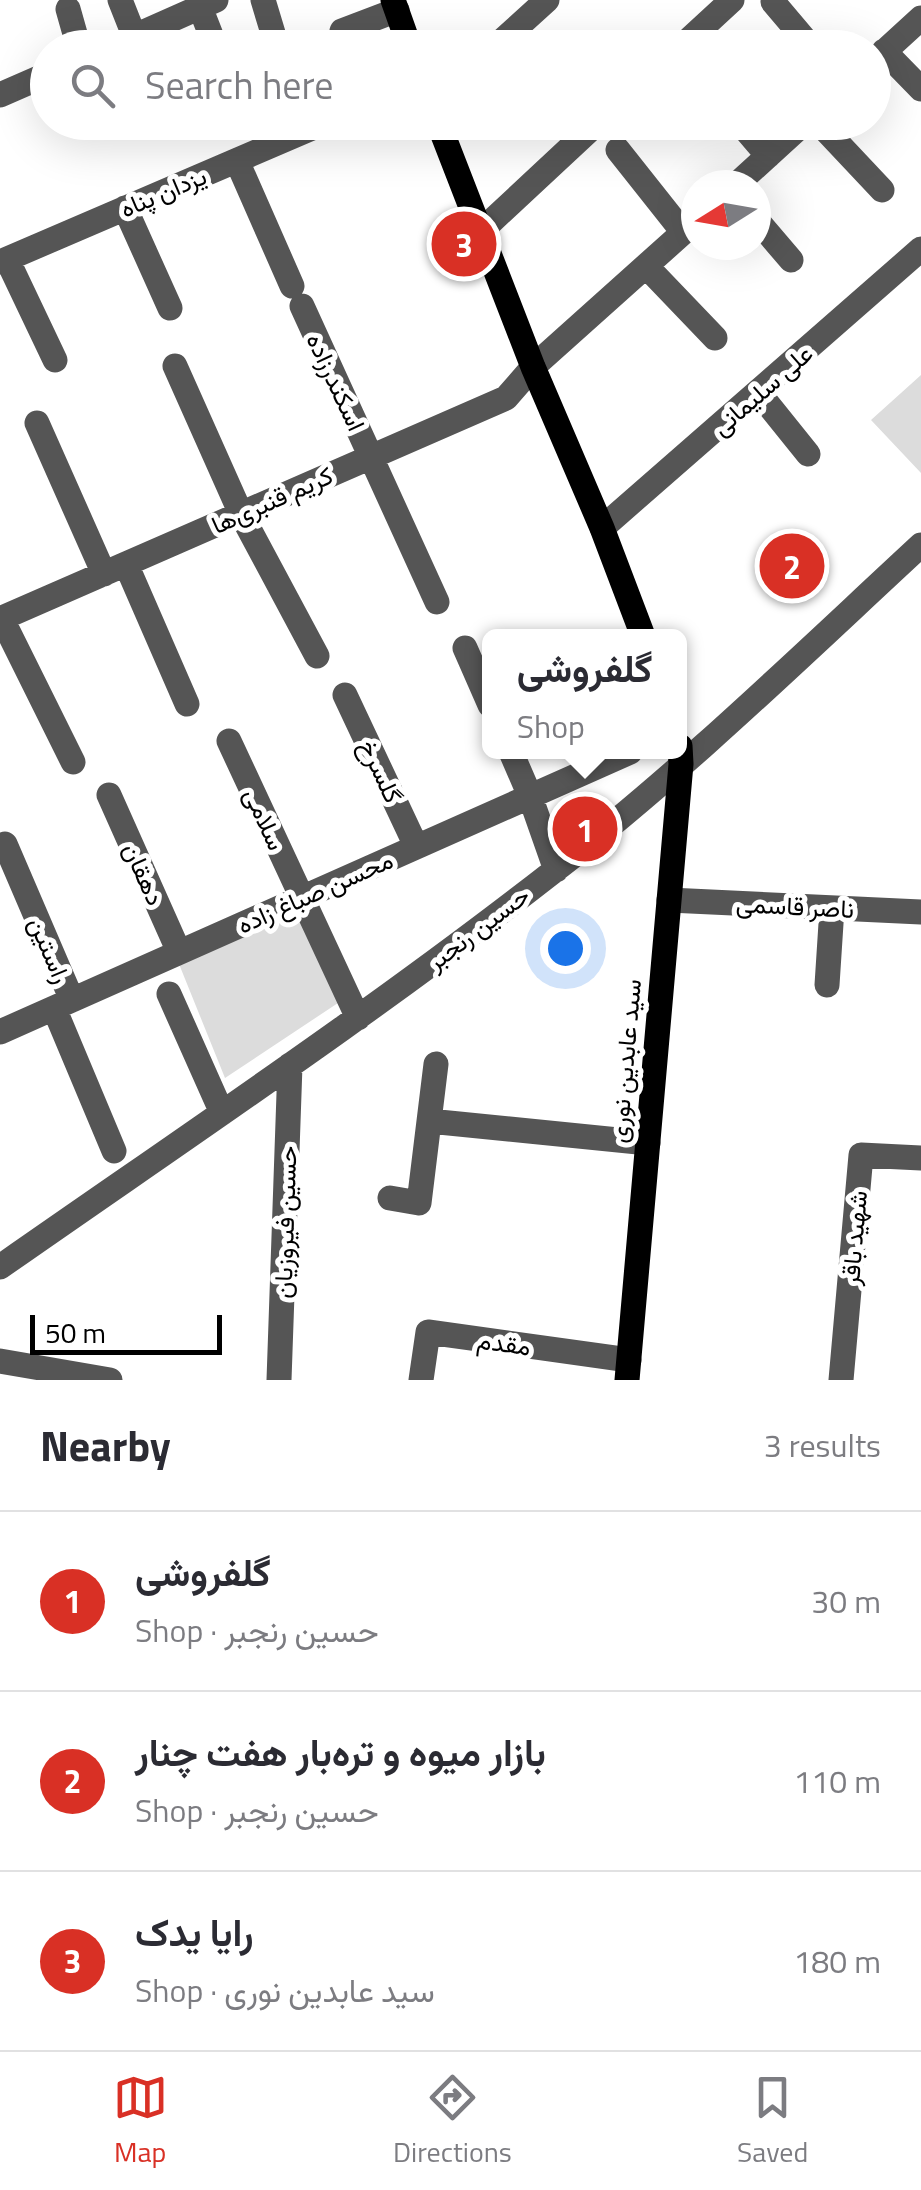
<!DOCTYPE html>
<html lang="en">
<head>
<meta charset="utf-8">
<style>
  body { margin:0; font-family:"Titillium Web",Vazirmatn,sans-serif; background:#f7f7f7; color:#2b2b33 }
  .compass { position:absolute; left:681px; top:170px; width:90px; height:90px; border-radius:50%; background:#fff; box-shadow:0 10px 40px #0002; rotate:259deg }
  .scale { position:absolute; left:30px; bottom:25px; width:192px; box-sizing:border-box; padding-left:10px; border:5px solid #000; border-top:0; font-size:28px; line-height:35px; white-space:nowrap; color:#000; -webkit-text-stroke:8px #fff; paint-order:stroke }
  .you { position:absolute; left:565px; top:948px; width:35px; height:35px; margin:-25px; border:8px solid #fff; border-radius:50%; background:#1a73e8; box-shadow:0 0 0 15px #1a73e833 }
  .badge { display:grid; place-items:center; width:65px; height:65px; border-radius:50%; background:#d93025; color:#fff; font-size:32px; font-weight:700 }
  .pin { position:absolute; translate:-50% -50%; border:5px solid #fff; box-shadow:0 2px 10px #0006 }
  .popup { position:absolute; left:482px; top:629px; width:205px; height:130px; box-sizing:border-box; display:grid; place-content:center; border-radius:15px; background:#fff; filter:drop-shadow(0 2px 8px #0005); font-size:32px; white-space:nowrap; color:#7c7c81 }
  .popup b { font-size:38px; color:#2b2b33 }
  .popup::after { content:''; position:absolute; left:50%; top:100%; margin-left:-20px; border:20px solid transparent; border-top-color:#fff }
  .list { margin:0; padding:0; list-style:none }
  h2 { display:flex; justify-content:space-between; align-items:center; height:130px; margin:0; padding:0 40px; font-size:42px }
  h2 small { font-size:32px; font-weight:400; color:#7c7c81 }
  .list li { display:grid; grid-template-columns:65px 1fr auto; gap:30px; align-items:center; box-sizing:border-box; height:180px; padding:0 40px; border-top:2px solid #e1e1e2 }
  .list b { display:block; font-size:38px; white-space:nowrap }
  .list p { margin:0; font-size:32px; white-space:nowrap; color:#7c7c81 }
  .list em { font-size:32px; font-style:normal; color:#7c7c81 }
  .icon { flex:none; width:55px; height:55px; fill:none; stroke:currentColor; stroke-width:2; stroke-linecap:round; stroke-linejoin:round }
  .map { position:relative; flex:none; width:921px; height:1380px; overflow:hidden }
  .search { position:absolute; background:#fff; box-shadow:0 10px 40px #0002; left:30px; right:30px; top:30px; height:110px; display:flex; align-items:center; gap:25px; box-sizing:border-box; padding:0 35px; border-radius:55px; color:#7c7c81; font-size:38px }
  .sheet { height:670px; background:#fff }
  nav { display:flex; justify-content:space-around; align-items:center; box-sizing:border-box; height:140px; border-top:2px solid #e1e1e2; background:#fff; font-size:28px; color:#7c7c81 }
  nav a { display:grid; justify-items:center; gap:5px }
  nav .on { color:#d93025 }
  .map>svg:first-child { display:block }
  .green { fill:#dcdcdc }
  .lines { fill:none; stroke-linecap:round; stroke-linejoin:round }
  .minor { stroke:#555; stroke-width:25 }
  .major { stroke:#000; stroke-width:25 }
  .labels { text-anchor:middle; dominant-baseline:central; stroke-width:10; stroke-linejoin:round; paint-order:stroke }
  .street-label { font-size:25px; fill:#000; stroke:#fff }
</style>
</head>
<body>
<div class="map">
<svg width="921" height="1380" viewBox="0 0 921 1380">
  <rect width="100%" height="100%" fill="#fff"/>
  <path class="green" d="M921,375V473L871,420Z
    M300,912L341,1001L225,1078L179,964Z"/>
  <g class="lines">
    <path class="minor" d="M120,0L139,48
      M263,0L276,43
      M773,2L812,48
      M200,7L216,48
      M68,9L79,48
      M342,31L397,10
      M108,48L216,0
      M494,48L547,0
      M680,48L732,0
      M884,51L921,89
      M874,61L921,18
      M0,95L48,74
      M739,122L768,156
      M818,122L882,190
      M618,150L683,232
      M237,161L292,286
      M736,185L805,122
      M125,208L170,308
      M756,219L791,260
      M480,232L598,122
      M7,259L55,360
      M0,262L326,122
      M646,266L715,338
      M302,306L437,602
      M175,366L241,514L317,656
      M759,393L808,454
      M37,423L104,574
      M602,528L921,249
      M126,564L187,704
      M0,619L506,398L533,367L696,221
      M2,619L73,762
      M465,648L490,705
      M345,695L416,846
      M229,741L358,1018
      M511,752L530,796L556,870
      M109,795L179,952
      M5,844L72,1000
      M669,900L921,912
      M827,985L832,908
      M169,994L222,1113
      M54,1008L114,1151
      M0,1032L630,752
      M429,1121L648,1143
      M390,1198L419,1203L436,1064
      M0,1267C186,1137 375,1011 554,871C683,771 801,656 921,545
      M0,1361L110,1380
      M279,1380L290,1065
      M421,1380L428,1332L629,1360
      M841,1380L861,1155L921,1158"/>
    <path class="major" d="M393,0L410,48
      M438,122L533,367L602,528L643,636
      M627,1380L681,764L680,746"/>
  </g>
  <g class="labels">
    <g class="street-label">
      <text transform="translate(163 192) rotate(-23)">یزدان پناه</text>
      <text transform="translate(336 382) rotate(65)">اسکندرزاده</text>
      <text transform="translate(762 390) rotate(-41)">علی سلیمانی</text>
      <text transform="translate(272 500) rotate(-24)">کریم قنبری‌ها</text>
      <text transform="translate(381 771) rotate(65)">گلسرخ</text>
      <text transform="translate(265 819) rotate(66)">سلامی</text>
      <text transform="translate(144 874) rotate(66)">دهقان</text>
      <text transform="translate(315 892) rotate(-24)">محسن صباغ زاده</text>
      <text transform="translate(795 906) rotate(3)">ناصر قاسمی</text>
      <text transform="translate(478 928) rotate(-37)">حسین رنجبر</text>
      <text transform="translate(50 950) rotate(67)">راستین</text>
      <text transform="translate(625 1061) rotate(-85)">سید عابدین نوری</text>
      <text transform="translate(285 1222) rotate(-88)">حسین فیروزیان</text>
      <text transform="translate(854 1238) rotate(-85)">شهید باقر</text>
      <text transform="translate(504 1343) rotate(8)">مقدم</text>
    </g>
  </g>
</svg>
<svg class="compass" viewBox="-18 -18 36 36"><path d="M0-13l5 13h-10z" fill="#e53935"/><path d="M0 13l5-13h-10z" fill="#7c7c81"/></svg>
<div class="scale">50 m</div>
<div class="you"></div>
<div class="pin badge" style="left:585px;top:829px">1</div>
<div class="popup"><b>گلفروشی</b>Shop</div>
<div class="pin badge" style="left:792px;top:566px">2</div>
<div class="pin badge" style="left:464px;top:244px">3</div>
<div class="search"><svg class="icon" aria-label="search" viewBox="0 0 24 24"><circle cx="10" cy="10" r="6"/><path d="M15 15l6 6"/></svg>Search here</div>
</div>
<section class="sheet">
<h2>Nearby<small>3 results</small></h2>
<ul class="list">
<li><span class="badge">1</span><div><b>گلفروشی</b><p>Shop · حسین رنجبر</p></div><em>30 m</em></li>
<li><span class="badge">2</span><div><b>بازار میوه و تره‌بار هفت چنار</b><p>Shop · حسین رنجبر</p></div><em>110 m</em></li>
<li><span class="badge">3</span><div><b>رایا یدک</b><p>Shop · سید عابدین نوری</p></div><em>180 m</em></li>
</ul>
</section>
<nav>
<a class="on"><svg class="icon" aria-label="map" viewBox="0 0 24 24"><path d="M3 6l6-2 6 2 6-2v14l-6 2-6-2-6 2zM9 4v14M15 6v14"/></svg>Map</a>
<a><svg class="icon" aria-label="directions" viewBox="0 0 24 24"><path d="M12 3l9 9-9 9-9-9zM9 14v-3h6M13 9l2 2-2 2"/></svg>Directions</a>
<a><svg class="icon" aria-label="saved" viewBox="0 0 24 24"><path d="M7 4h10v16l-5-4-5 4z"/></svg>Saved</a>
</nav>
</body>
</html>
